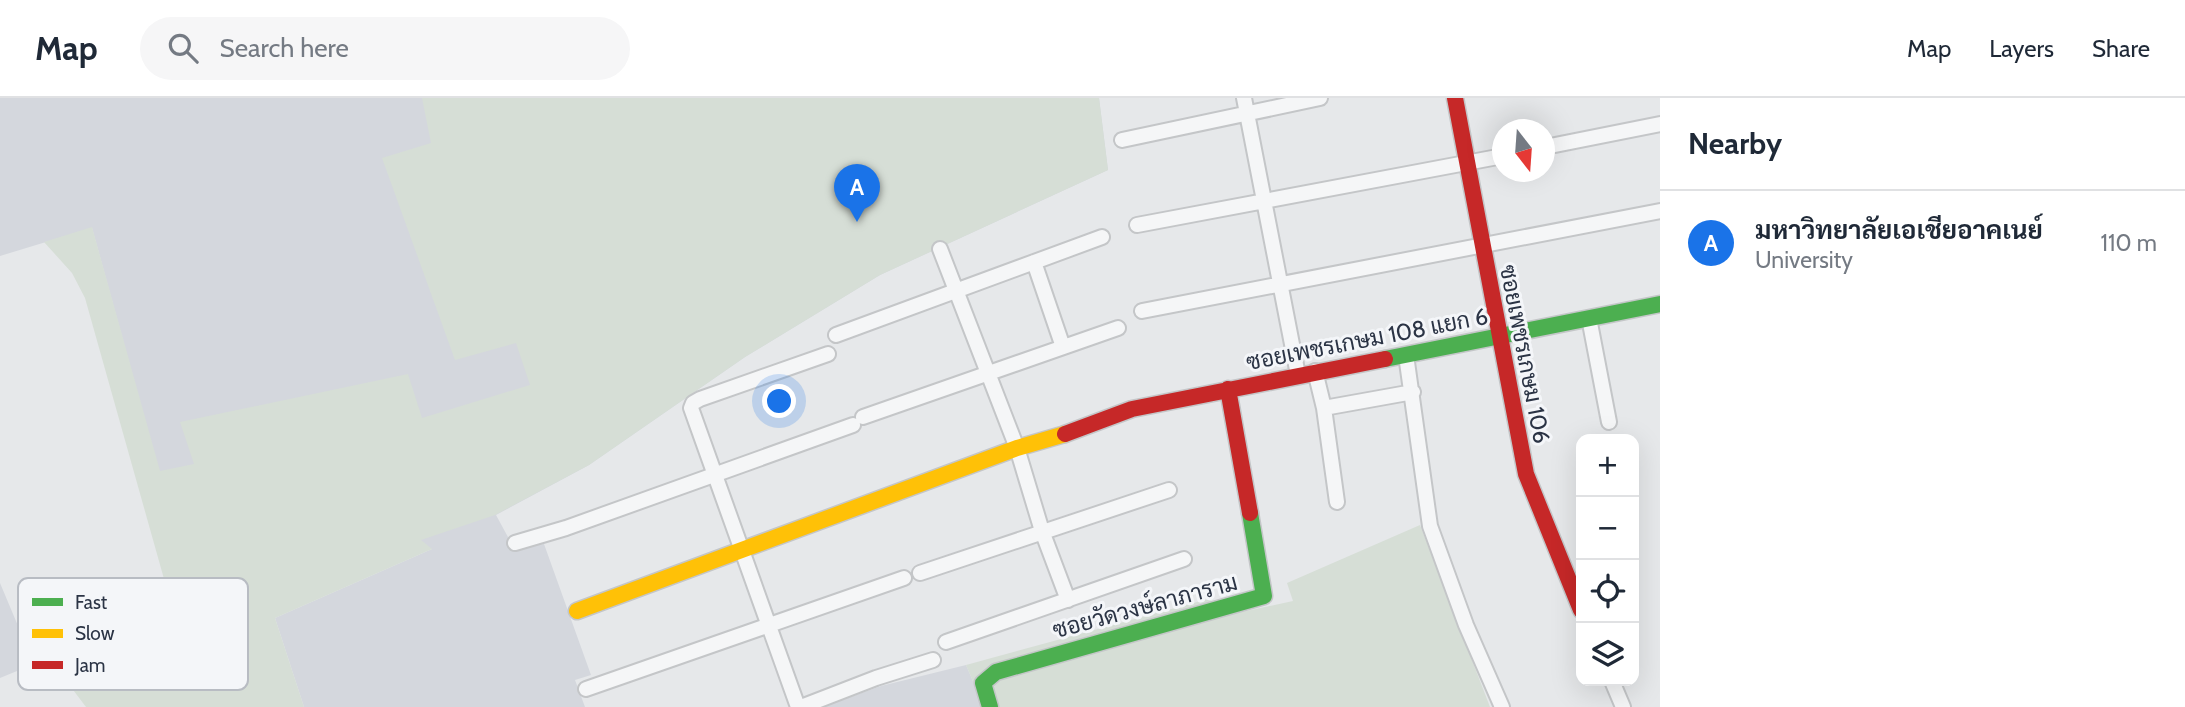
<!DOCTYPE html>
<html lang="en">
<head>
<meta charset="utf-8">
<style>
  body { margin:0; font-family:Cabin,Sarabun,sans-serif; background:#f6f6f7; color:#1f2937 }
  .controls { position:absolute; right:21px; bottom:21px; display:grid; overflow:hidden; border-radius:14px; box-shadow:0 7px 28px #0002 }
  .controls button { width:63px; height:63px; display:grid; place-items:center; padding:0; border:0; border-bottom:2px solid #e0e1e3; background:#fff; color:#1f2937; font:35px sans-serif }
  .compass { position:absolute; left:1492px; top:21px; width:63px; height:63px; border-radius:50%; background:#fff; box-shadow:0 7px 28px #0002; rotate:163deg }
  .you { position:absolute; left:780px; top:304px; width:24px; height:24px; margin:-18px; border:5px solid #fff; border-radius:50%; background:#1a73e8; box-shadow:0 0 0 10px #1a73e833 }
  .badge { display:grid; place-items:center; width:46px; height:46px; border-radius:50%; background:#1a73e8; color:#fff; font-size:23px; font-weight:700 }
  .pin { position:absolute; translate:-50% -58px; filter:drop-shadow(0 2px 4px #0008) }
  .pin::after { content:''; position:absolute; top:37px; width:24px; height:21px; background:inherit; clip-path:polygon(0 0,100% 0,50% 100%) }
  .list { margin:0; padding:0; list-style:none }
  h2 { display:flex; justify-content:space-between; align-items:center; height:91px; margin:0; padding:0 28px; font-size:30px }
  h2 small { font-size:23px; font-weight:400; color:#747a83 }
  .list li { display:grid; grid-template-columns:46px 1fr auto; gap:21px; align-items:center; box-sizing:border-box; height:105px; padding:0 28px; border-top:2px solid #e0e1e3 }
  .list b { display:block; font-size:26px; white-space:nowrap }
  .list p { margin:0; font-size:23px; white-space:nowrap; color:#747a83 }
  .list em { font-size:23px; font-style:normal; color:#747a83 }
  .icon { flex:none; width:38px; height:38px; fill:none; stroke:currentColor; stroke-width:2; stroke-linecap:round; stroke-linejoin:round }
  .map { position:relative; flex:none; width:1660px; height:609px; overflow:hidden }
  header { display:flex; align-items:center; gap:42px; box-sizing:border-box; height:98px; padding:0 35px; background:#fff; border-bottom:2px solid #e0e1e3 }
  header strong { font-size:33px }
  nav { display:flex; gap:38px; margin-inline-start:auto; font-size:24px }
  .search { width:490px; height:63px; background:#f6f6f7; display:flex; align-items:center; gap:18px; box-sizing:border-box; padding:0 24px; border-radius:38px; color:#747a83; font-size:26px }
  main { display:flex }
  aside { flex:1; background:#fff }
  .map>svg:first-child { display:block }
  .built { fill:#d4d7dd }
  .green { fill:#d6ded6 }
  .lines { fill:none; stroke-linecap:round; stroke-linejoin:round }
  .street-casing { stroke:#c4c6c8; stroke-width:18 }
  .fast-casing { stroke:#c4c6c8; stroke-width:19 }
  .slow-casing { stroke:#c4c6c8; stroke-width:19 }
  .jam-casing { stroke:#c4c6c8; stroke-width:19 }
  .street { stroke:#f5f6f7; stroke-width:14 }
  .fast { stroke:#4caf50; stroke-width:16 }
  .slow { stroke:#ffc107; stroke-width:16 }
  .jam { stroke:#c62828; stroke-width:16 }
  .labels { text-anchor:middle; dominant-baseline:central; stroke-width:6; stroke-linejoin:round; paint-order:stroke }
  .street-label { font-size:23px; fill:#2b3445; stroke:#f4f6f9 }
  .key { fill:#f4f6f9; stroke:#b8bcc3; stroke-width:2 }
  .key-label { font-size:19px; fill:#2b3445 }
</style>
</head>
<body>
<header>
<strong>Map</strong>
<div class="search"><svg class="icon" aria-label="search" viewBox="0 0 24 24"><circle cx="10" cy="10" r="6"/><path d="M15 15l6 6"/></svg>Search here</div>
<nav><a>Map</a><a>Layers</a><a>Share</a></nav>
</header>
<main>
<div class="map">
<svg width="1660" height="609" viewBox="0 0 1660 609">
  <rect width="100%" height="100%" fill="#e6e8ea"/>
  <path class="built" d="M0,0H1099L1108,72L880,177L745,259L589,367L496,417L514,450L544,446L591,577L575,582L585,609H304L275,520L432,451L159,373L92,130L0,158Z
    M0,485L34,566L0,580Z
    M966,567L984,609H823L881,588Z"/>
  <path class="green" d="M422,0H1099L1108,72L880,177L745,259L589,367L495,417L421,442L432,451L275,520L304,609H86L55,568L175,520L85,200L72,175L44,144L92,129L160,373L194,366L180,324L408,276L422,320L530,287L516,245L455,262L382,60L431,45Z
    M1420,427L1490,609H984L966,567L1208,501L1232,516L1293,503L1287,485Z"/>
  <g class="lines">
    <defs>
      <path id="street" d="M1244,0L1298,277
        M1122,42L1320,0
        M1545,49L1660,26
        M1137,127L1503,58
        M940,151L1017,350L1042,433L1068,502
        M1034,164L1063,249
        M1142,213L1660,113
        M1589,220L1609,324
        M836,237L1102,139
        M1406,257L1430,428L1466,527L1502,609
        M1315,273L1324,310L1337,404
        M1324,310L1413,294
        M863,319L1118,230
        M515,445L566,430L853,327
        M920,475L1169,392
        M946,544L1184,461
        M1612,583L1623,609
        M586,591L904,480
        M798,609L691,310L693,305L700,301L828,256
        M801,609L876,580L933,562"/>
      <path id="fast" d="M1385,261L1660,206
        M990,609L983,585L996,574L1264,498L1250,415"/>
      <path id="slow" d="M577,513L1017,350L1065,336"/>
      <path id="jam" d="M1455,0L1526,376L1581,512
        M1228,291L1250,415
        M1065,336L1132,311L1385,261"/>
    </defs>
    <use href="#street" class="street-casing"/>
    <use href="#fast" class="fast-casing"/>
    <use href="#slow" class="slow-casing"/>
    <use href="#jam" class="jam-casing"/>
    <use href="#street" class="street"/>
    <use href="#fast" class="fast"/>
    <use href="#slow" class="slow"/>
    <use href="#jam" class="jam"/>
  </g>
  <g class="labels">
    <g class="street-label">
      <text transform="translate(1367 241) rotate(-11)">ซอยเพชรเกษม 108 แยก 6</text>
      <text transform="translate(1525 256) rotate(79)">ซอยเพชรเกษม 106</text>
      <text transform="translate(1145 508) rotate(-15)">ซอยวัดวงษ์ลาภาราม</text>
    </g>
  </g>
  <rect x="18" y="480" width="230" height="112" rx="10" class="key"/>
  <rect x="32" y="500" width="31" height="8" fill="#4caf50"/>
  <rect x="32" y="531" width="31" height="9" fill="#ffc107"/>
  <rect x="32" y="563" width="31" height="8" fill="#c62828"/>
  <g class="key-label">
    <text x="75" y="511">Fast</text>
    <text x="75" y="542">Slow</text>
    <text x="75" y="574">Jam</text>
  </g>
</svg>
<div class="controls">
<button>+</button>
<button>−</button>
<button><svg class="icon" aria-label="locate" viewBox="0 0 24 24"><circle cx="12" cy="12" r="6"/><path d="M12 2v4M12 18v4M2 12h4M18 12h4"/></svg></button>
<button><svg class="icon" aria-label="layers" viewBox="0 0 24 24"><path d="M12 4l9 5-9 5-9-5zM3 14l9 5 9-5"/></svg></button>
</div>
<svg class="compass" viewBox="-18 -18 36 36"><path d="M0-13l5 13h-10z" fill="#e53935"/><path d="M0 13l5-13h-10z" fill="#747a83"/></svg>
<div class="you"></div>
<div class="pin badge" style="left:857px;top:124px">A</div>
</div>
<aside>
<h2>Nearby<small></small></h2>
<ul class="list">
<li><span class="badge">A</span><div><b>มหาวิทยาลัยเอเชียอาคเนย์</b><p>University</p></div><em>110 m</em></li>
</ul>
</aside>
</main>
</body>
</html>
